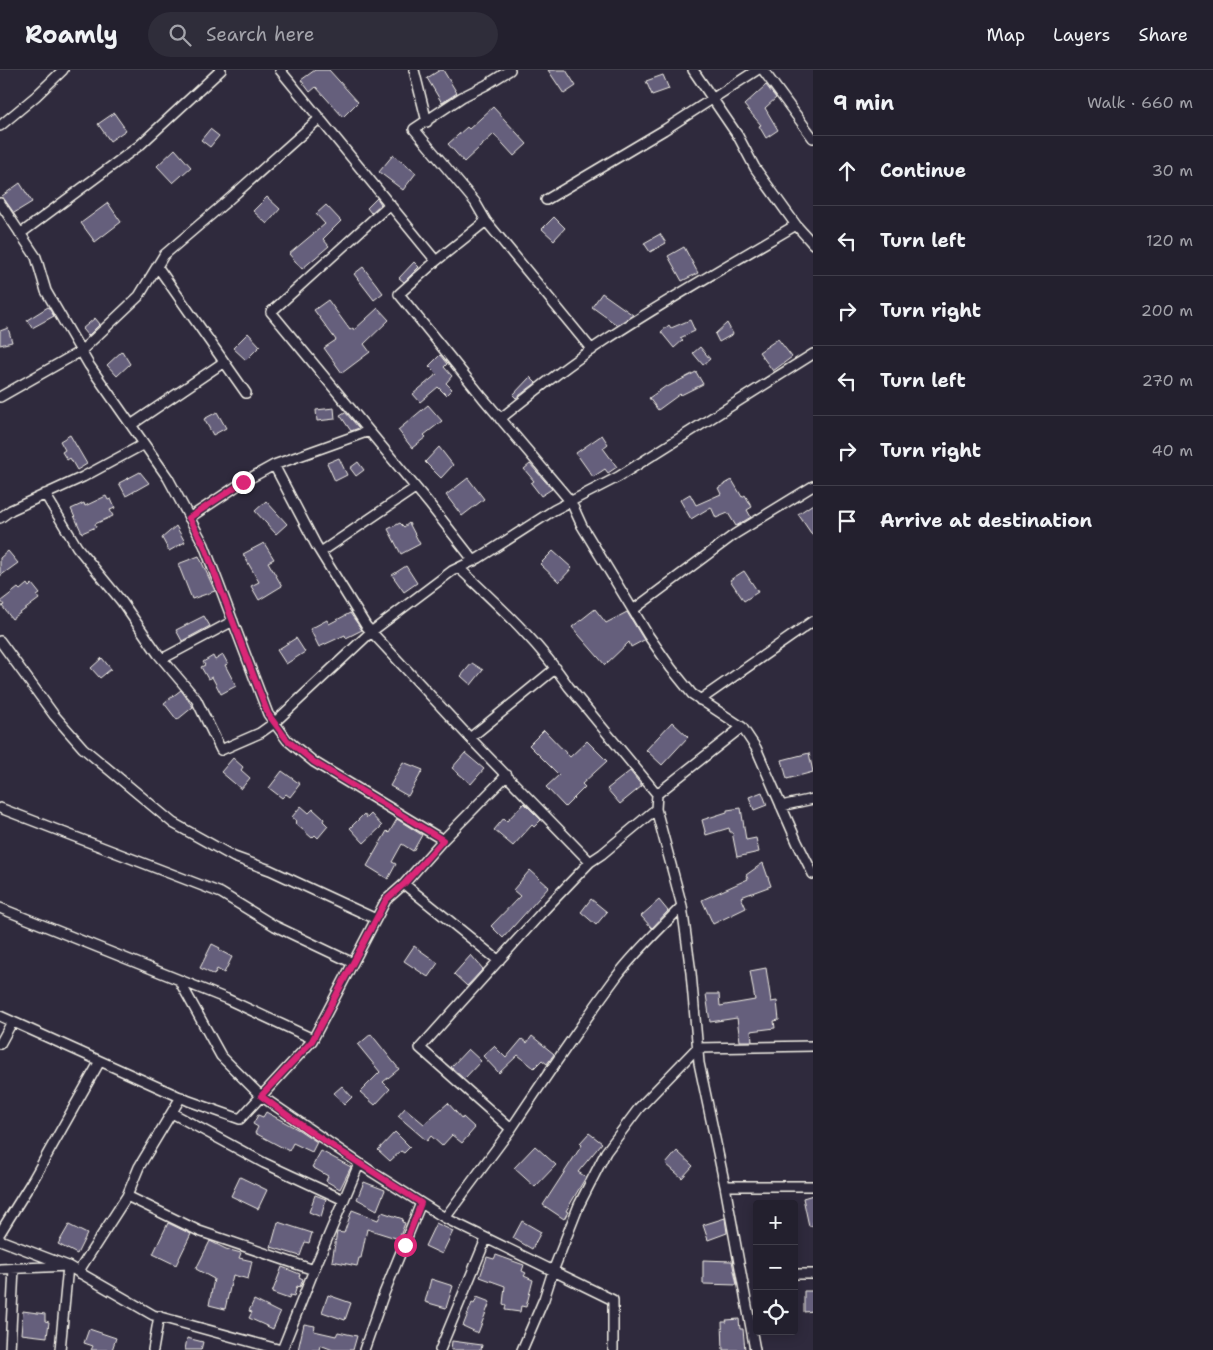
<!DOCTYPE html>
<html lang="en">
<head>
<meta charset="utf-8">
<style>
  body { margin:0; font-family:"Shantell Sans",sans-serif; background:#2f2d3a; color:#f1f3f6 }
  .controls { position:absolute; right:15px; bottom:15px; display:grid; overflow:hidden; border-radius:5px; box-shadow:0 2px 12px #0003 }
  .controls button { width:45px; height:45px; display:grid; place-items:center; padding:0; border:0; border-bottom:1px solid #403e4a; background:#23202e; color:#f1f3f6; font:25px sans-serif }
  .stop { position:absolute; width:15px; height:15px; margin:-11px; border:4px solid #db2777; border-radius:50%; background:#fff }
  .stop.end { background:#db2777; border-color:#fff; box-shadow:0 1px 5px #0008 }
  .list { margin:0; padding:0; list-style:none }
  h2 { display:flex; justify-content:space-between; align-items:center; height:65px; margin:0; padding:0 20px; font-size:21px }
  h2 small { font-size:16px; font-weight:400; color:#a3a3aa }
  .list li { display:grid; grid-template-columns:32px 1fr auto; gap:15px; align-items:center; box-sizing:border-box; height:70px; padding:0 20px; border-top:1px solid #403e4a }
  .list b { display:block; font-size:19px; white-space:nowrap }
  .list em { font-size:16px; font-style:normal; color:#a3a3aa }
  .icon { flex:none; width:28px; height:28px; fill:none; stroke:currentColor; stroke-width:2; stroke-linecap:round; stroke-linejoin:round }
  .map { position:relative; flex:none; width:813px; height:1280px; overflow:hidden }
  header { display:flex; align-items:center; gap:30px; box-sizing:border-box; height:70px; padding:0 25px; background:#23202e; border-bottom:1px solid #403e4a }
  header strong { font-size:24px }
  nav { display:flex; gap:28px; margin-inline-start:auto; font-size:18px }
  .search { width:350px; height:45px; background:#2f2d3a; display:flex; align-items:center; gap:12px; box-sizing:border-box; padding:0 18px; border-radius:28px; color:#a3a3aa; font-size:19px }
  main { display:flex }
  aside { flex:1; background:#23202e }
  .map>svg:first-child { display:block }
  .building { fill:#655e7c; stroke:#f4f1e8 }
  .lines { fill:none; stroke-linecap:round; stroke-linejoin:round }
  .street-casing { stroke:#f4f1e8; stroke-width:12 }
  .street { stroke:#2f2a3d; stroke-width:9 }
  .route { stroke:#db2777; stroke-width:6 }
</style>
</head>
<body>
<header>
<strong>Roamly</strong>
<div class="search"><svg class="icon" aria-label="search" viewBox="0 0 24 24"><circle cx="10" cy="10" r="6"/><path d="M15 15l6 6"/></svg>Search here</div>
<nav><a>Map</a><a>Layers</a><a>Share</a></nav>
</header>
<main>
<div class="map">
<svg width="813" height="1280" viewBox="0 0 813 1280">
  <rect width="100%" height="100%" fill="#2f2a3d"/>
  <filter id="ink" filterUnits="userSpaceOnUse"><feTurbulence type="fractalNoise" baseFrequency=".02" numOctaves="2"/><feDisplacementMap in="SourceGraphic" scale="10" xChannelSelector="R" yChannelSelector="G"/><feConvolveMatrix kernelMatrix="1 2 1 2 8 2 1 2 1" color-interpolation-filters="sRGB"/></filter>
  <g filter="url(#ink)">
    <path class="building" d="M315,0H329L358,32L343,47L316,17L310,22L301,10Z
      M440,0H443L457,23L442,33L427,8Z
      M548,0H566L576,16L564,24Z
      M663,5L669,19L652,25L646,11Z
      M766,15L776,28L765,38L778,60L766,68L759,56L761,55L744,35Z
      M493,37L527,74L514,86L494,64L464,92L448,74L467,57L469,59Z
      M114,43L126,60L110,71L98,54Z
      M210,59L219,66L210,77L201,70Z
      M175,79L191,97L173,113L157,96Z
      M393,85L416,103L403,120L379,102Z
      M20,113L32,132L14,143L2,126Z
      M267,127L280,139L267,154L253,141Z
      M377,128L381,134L371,143L367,138Z
      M108,133L121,152L95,172L81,153Z
      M326,135L341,151L323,169L329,176L302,199L289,184L325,154L316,144Z
      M554,147L565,158L554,170L542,159Z
      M660,164L666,173L650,182L644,173Z
      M684,177L698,203L682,211L668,186Z
      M414,192L419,197L404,212L399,208Z
      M363,197L383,223L374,230L354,204Z
      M602,223L633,245L617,255L592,237Z
      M328,230L350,260L353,258L354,260L378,238L389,250L364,274L370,282L342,303L324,278L336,270L314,240Z
      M48,237L54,246L32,258L27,250Z
      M95,248L100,254L88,266L82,259Z
      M690,250L695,261L680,268L683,270L674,278L661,262L669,255L671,258Z
      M727,253L733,264L719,272L715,264Z
      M8,258L12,272L0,275V261Z
      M248,263L260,276L246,290L233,278Z
      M778,269L792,287L773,301L759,282Z
      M700,277L710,289L703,295L693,283Z
      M122,281L130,294L117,306L107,295Z
      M440,285L447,294L444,297L452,306L446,313L452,319L446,325L438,317L420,332L413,324L437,304L429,296Z
      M696,302L703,314L681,325L680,324L658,340L649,328L666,316L667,317Z
      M530,307L536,313L516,328L513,325Z
      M428,335L442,351L424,365L426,367L412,378L398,360Z
      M334,338L335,349L317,351L316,340Z
      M217,342L226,358L213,365L204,349Z
      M345,342L359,358L351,361L340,345Z
      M70,365L87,394L77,400L70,388L67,390L62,382L65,380L60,371Z
      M602,365L608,374L603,378L617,397L608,403L605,399L593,407L576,383Z
      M439,377L453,395L441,408L425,392Z
      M339,388L347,405L335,411L327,393Z
      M358,392L364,400L356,406L350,398Z
      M530,394L552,419L541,426L531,413L534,411L524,399Z
      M140,402L149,413L126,426L119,413Z
      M468,408L484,429L462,446L446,425Z
      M732,410L742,427L745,425L752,437L747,440L751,447L736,456L728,443L716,448L711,437L691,449L680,430L690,424L696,435L721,424L718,418Z
      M106,426L108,430L111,429L115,438L110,440L113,446L95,454L96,457L82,463L71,439L84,433L85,436Z
      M266,431L287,454L276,464L255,441Z
      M813,434V466L798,444Z
      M400,453L404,457L409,453L420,474L401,484L388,459Z
      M176,456L185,472L169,481L162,468Z
      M264,473L274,489L268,492L282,516L259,530L251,516L259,512L243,484Z
      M8,481L18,493L0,506V488Z
      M553,481L572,498L559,512L540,494Z
      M199,486L215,521L192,529L178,494Z
      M406,496L417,513L404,522L392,505Z
      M744,501L758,522L744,531L730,510Z
      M27,514L29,517L32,514L40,524L37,526L39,529L12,549L2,536L4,535L1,531L18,518L20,520Z
      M595,539L606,553L627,542L644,570L631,577L629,572L605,595L572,557Z
      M350,543L362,560L346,568L345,565L319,577L310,559L327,550L329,554Z
      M204,546L210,556L182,571L176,560Z
      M296,568L305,582L286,594L277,580Z
      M223,585L228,594L225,595L236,616L221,624L212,607L208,609L201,597L205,595L203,592L213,586L215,590Z
      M102,588L111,599L100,608L91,598Z
      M472,593L483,600L471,615L461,606Z
      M181,620L193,637L177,650L164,633Z
      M672,652L688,667L662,695L646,680Z
      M544,660L570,687L587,671L607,691L582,714L585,717L565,737L546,717L559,705L529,675Z
      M465,683L484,699L471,714L452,698Z
      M809,683L813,702L787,709L782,690Z
      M233,688L243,697L241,700L250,708L241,719L221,702Z
      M403,692L423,700L408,726L390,716Z
      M282,701L300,714L290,727L286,724L282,728L269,718Z
      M630,701L642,716L620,734L607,719Z
      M762,722L767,735L754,740L749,727Z
      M524,733L541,750L534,757L532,755L513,776L494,760L504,748L507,751Z
      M301,736L309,743L313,739L324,749L323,751L328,756L318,768L315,765L312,768L295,753L297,751L292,747Z
      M741,738L746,770L756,768L759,782L737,787L732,762H730L729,758L706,765L702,750L727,742V740Z
      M364,744L367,748L371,744L382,756L364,773L350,758Z
      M397,749L422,765L413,781L402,774L392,792L396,794L388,809L367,796L387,761L389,763Z
      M763,793L771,816L741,827L746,838L713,854L702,830L748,809L746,805Z
      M530,800L549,817L503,868L491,856L520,826L513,820Z
      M591,829L607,842L596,855L581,842Z
      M659,830L668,841L652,858L641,846Z
      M212,874L220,878L219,880L232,887L224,903L217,899L214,905L200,898Z
      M414,876L438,893L428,907L404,891Z
      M471,885L483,899L467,916L454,904Z
      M766,898L771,932L777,931L779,950L774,951L775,958L751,961L752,971H740L737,948L710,952L706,924H719L720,936L755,930L750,901Z
      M371,964L399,999L383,1012L390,1019L375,1035L360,1022L380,1002L358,975Z
      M532,966L554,984L547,994L542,990L534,998L518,985L499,1003L483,986L494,976L506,988L522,969L527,973Z
      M468,979L481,991L464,1009L451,997Z
      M342,1016L352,1027L344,1035L334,1023Z
      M448,1033L462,1049L463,1047L475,1058L462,1073L452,1065L442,1076L431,1066L427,1071L398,1046L405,1038L424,1054Z
      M266,1042L299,1060L317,1072L312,1082L293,1073L289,1081L255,1063L258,1057L253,1054L258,1045L263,1047Z
      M395,1062L410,1077L404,1083L401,1081L390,1091L378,1080Z
      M589,1063L602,1073L578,1102L586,1107L566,1141L568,1142L564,1149L543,1135L582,1075L580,1073Z
      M535,1076L556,1095L535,1117L514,1098Z
      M321,1081L351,1097L340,1119L326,1111L328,1106L312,1097Z
      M677,1081L693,1096L682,1108L666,1094Z
      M240,1107L267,1120L258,1139L231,1126Z
      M364,1112L385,1120L377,1140L357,1129Z
      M315,1125L326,1129L321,1147L309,1142Z
      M813,1125V1156H809L803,1128Z
      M352,1140L378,1150L382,1142L403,1149L402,1152L405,1153L399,1169L367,1159L361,1188H359L357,1196L332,1191L337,1162L344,1163Z
      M725,1148L727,1163L708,1170L703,1155Z
      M522,1151L541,1162L532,1179L513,1168Z
      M278,1152L312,1163L309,1173L305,1172L300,1186L271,1177Z
      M168,1153L191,1164L176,1195L153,1184Z
      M436,1153L453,1161L442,1184L425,1176Z
      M69,1155L87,1164L77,1184L58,1174Z
      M210,1171L226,1179L241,1183L239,1188L252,1191L248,1209L233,1205L225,1239L209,1235L214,1209L196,1199Z
      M496,1185L524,1195L522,1201L526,1203L524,1206L533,1210L526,1237L521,1236L520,1242L505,1240L506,1235L503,1234L505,1216L480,1207L487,1187L494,1189Z
      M703,1190L732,1191L737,1215L703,1214Z
      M282,1197L300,1204L299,1207L303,1209L300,1217L297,1216L294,1226L290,1225L289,1229L272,1223Z
      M431,1209L453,1216L446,1238L425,1232Z
      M804,1221H813V1241L804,1242Z
      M328,1225L351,1233L345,1250L322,1242Z
      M477,1227L490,1232L478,1263L463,1256L472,1233L474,1234Z
      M254,1230L280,1243L273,1259L249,1248L252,1242L249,1241Z
      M23,1241L45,1244V1251L49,1252L47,1267L21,1264Z
      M739,1249L740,1259H743L745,1280H723L722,1252H727L726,1250Z
      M304,1254L315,1256L314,1261L336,1266L338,1262L357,1266L353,1280H333L320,1275L319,1280H298Z
      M89,1259L116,1268L112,1280H91L93,1276L84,1273Z
      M187,1268L203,1272L201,1280H185Z
      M452,1271L482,1275L481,1280H451Z"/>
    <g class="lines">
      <defs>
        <path id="street" d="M280,0L436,191
          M414,0L427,52
          M510,0L486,15L462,27L414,59L475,132L486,151L592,280
          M693,0L738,66L755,98L796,155L813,174
          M763,0L813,68
          M0,56L36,26L63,0
          M546,130L664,60L757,0
          M0,133L36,187L46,221L89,295L168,408L204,475L268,644L287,670L314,692L443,770L507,705
          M390,134L271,242L431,436L474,491
          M486,151L436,191L399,224L483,328L571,432L582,456L648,565L671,598L692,624L742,657L756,678L797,772L813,804
          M20,164L140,75L221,0
          M157,196L246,323
          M0,327L81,281L139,226L164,185L226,132L320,48
          M500,349C535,321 570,293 607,269C668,229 733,192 796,155
          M131,355L224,292
          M274,395L316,475L366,556L470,668L590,792
          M45,424L77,477L122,532L158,584L196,629L221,680L260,663L274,653L371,562L452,501L479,488L554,440L618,407L813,284
          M0,448L11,440L83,407L144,374
          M189,448L243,412L274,395L369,361
          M321,482L415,418
          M459,498C499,536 538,571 569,617L657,724
          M633,540L735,464L813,416
          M0,571L54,645L83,678L173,753L234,787L270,800L376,849
          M162,589L233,551
          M700,630L813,551
          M742,657L657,724L656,739L682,836L691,903L699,993L725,1116L755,1280
          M470,668L556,598
          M781,736L813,729
          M0,738L221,823L275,856L353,893
          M404,814L499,891
          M0,838L227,929L313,969
          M179,910L221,986L261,1026L372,1102L445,1148L613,1230V1280
          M0,946L189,1031L240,1049L312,971L386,830L404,814L443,770
          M0,974L12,952
          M172,1043L264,1093L344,1130
          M511,1059C545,1008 580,956 617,906C636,881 660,859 682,836
          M725,1116H813
          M127,1126L199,1161L314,1200
          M445,1148L511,1059L420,978L544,840L590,792L602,784L656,739
          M0,1163L34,1108L100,991
          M0,1170L68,1196L153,1245L281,1280
          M0,1199L68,1196L60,1280
          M79,1203L82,1196L127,1126L139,1097L181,1027
          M797,1204H813
          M10,1280L14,1198
          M153,1280L159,1246
          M282,1280L314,1200L359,1094
          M364,1280L383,1226L421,1133
          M440,1280L486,1169
          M522,1280L544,1229L553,1201L579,1135L606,1082L639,1038L697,978L813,976"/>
      </defs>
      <use href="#street" class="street-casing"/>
      <use href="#street" class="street"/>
    </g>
  </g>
  <g class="lines" filter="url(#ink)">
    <path class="route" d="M243,412L189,448L204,475L268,644L287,670L314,692L443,770L404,814L386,830L312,971L261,1026L308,1060L421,1133L405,1175"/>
  </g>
</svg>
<div class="controls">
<button>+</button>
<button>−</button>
<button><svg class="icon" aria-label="locate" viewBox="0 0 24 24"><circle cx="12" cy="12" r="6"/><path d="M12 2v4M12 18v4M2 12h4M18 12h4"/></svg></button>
</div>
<div class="stop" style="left:405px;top:1175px"></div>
<div class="stop end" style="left:243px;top:412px"></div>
</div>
<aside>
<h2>9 min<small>Walk · 660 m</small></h2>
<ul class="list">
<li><svg class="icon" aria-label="ahead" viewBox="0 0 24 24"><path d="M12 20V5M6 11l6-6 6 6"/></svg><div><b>Continue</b></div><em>30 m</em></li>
<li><svg class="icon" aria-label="left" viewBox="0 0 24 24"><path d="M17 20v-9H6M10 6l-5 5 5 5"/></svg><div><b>Turn left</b></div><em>120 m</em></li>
<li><svg class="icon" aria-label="right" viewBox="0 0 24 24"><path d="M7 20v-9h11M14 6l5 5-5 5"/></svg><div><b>Turn right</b></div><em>200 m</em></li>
<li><svg class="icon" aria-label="left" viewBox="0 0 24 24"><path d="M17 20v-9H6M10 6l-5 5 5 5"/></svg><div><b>Turn left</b></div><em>270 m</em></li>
<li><svg class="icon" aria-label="right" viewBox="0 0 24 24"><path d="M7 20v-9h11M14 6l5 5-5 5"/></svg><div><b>Turn right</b></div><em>40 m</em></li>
<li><svg class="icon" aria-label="arrive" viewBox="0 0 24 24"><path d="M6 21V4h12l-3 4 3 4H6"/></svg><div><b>Arrive at destination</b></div></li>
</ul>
</aside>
</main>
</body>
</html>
